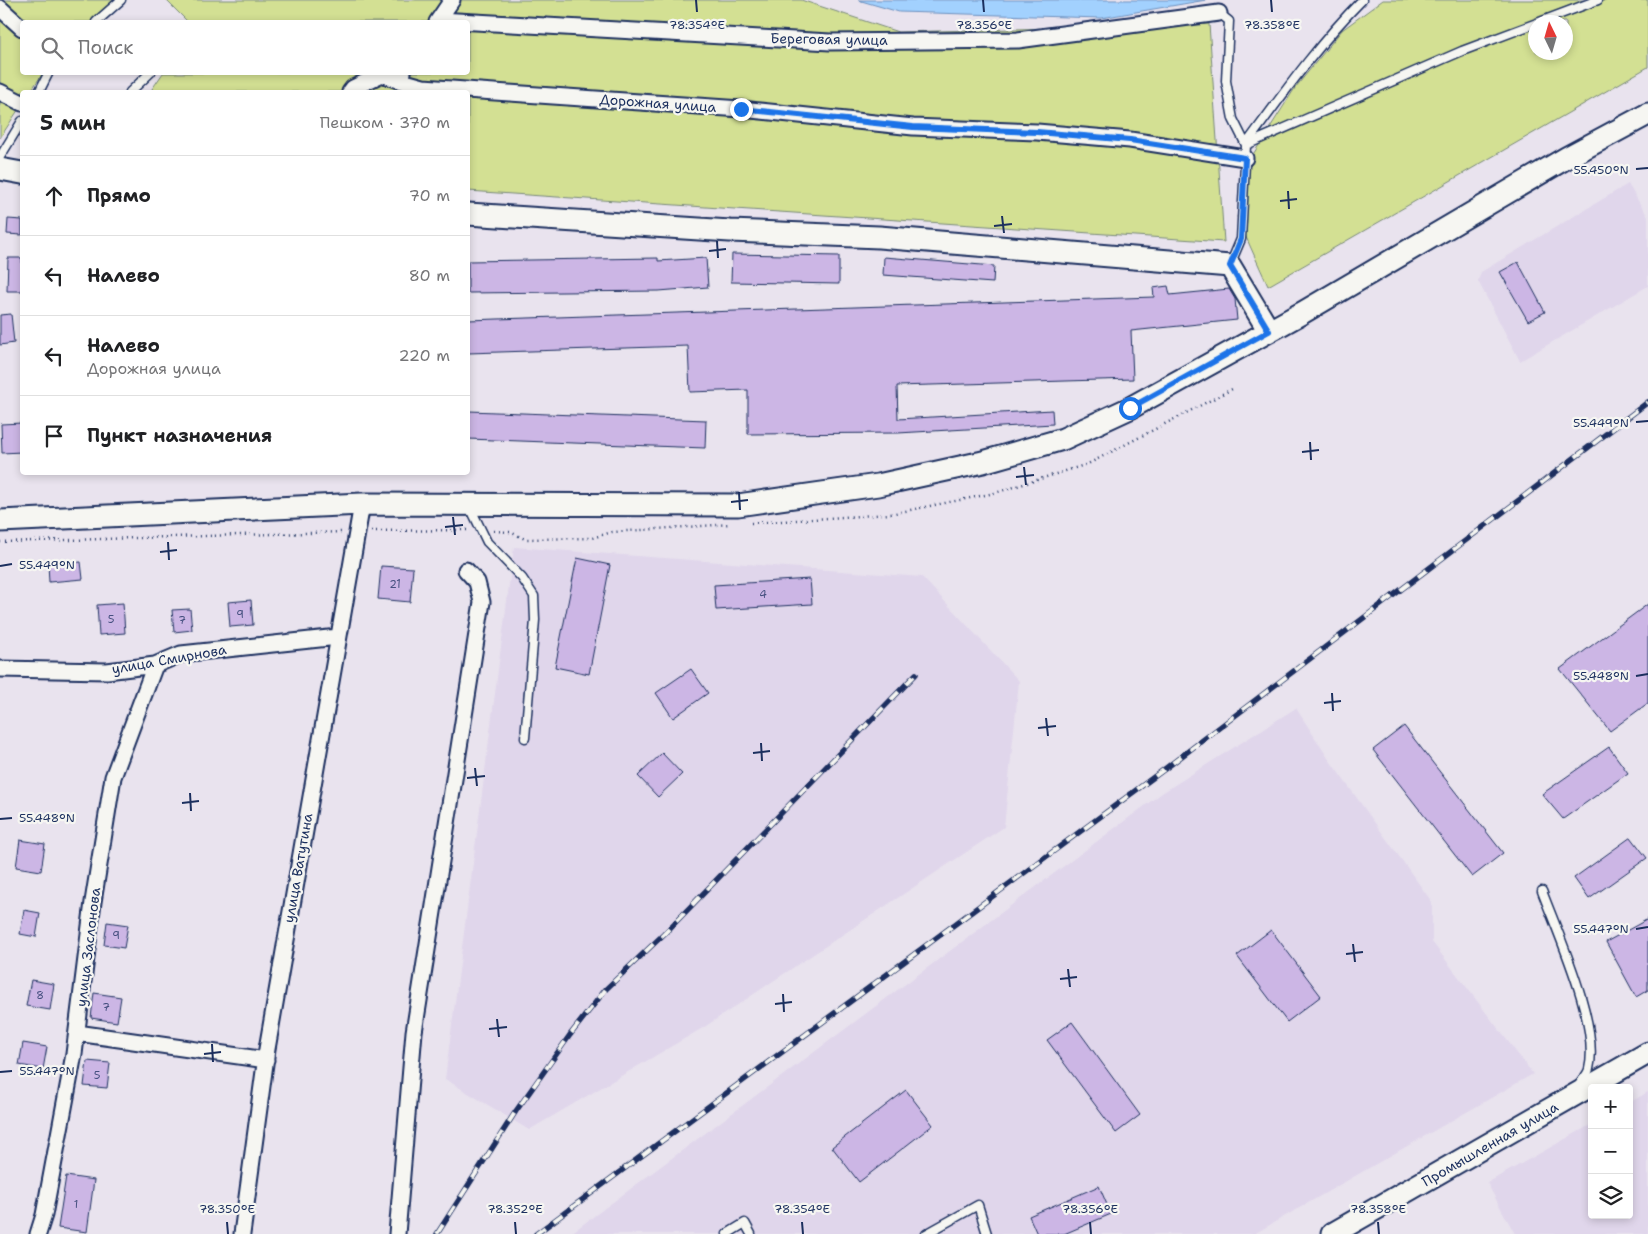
<!DOCTYPE html>
<html lang="ru">
<head>
<meta charset="utf-8">
<style>
  body { margin:0; font-family:"Shantell Sans",sans-serif; background:#f6f6f6; color:#202124 }
  .controls { position:absolute; right:15px; bottom:15px; display:grid; overflow:hidden; border-radius:5px; box-shadow:0 2px 8px #0003 }
  .controls button { width:45px; height:45px; display:grid; place-items:center; padding:0; border:0; border-bottom:1px solid #e0e0e0; background:#fff; color:#202124; font:25px sans-serif }
  .compass { position:absolute; left:1528px; top:15px; width:45px; height:45px; border-radius:50%; background:#fff; box-shadow:0 2px 8px #0003; rotate:355deg }
  .stop { position:absolute; width:15px; height:15px; margin:-11px; border:4px solid #1a73e8; border-radius:50%; background:#fff }
  .stop.end { background:#1a73e8; border-color:#fff; box-shadow:0 1px 5px #0008 }
  .list { margin:0; padding:0; list-style:none }
  h2 { display:flex; justify-content:space-between; align-items:center; height:65px; margin:0; padding:0 20px; font-size:21px }
  h2 small { font-size:16px; font-weight:400; color:#757577 }
  .list li { display:grid; grid-template-columns:32px 1fr auto; gap:15px; align-items:center; box-sizing:border-box; height:80px; padding:0 20px; border-top:1px solid #e0e0e0 }
  .list b { display:block; font-size:19px; white-space:nowrap }
  .list p { margin:0; font-size:16px; white-space:nowrap; color:#757577 }
  .list em { font-size:16px; font-style:normal; color:#757577 }
  .icon { flex:none; width:28px; height:28px; fill:none; stroke:currentColor; stroke-width:2; stroke-linecap:round; stroke-linejoin:round }
  .map { position:relative; flex:none; width:1648px; height:1234px; overflow:hidden }
  .search { position:absolute; background:#fff; box-shadow:0 2px 8px #0003; left:20px; top:20px; width:450px; height:55px; display:flex; align-items:center; gap:12px; box-sizing:border-box; padding:0 18px; border-radius:5px; color:#757577; font-size:19px }
  .panel { position:absolute; background:#fff; box-shadow:0 2px 8px #0003; left:20px; top:90px; width:450px; height:385px; border-radius:5px }
  .map>svg:first-child { display:block }
  .built { fill:#e0d6eb }
  .green { fill:#d3e093; stroke:#778878; fill-rule:evenodd }
  .water { fill:#a2d1fe; stroke:#6c90be }
  .building { fill:#ccb6e5; stroke:#1b2f5e }
  .lines { fill:none; stroke-linecap:round; stroke-linejoin:round }
  .lane-casing { stroke:#1b2f5e; stroke-width:11 }
  .street-casing { stroke:#1b2f5e; stroke-width:19 }
  .secondary-casing { stroke:#1b2f5e; stroke-width:25 }
  .path { stroke:#1b2f5e; stroke-width:2.5; stroke-dasharray:1 4; stroke-linecap:butt }
  .lane { stroke:#f6f6f2; stroke-width:8 }
  .street { stroke:#f6f6f2; stroke-width:15 }
  .secondary { stroke:#f6f6f2; stroke-width:21 }
  .rail-casing { stroke:#1b2f5e; stroke-width:5.5 }
  .rail { stroke:#f6f6f2; stroke-width:4; stroke-dasharray:11; stroke-linecap:butt }
  .route { stroke:#1a73e8; stroke-width:6 }
  .ticks { fill:none; stroke:#1b2f5e; stroke-width:2 }
  .labels { text-anchor:middle; dominant-baseline:central; stroke-width:4.5; stroke-linejoin:round; paint-order:stroke }
  .number-label { font-size:11px; fill:#475180 }
  .street-label { font-size:14px; fill:#1b2f5e; stroke:#f6f6f2 }
  .ticks-label { font-size:12px; text-anchor:middle; fill:#1b2f5e; stroke:#f6f6f2; stroke-width:4.5; stroke-linejoin:round; paint-order:stroke }
</style>
</head>
<body>
<div class="map">
<svg width="1648" height="1234" viewBox="0 0 1648 1234">
  <rect width="100%" height="100%" fill="#e9e3ee"/>
  <filter id="ink" filterUnits="userSpaceOnUse"><feTurbulence type="fractalNoise" baseFrequency=".02" numOctaves="2"/><feDisplacementMap in="SourceGraphic" scale="10" xChannelSelector="R" yChannelSelector="G"/><feConvolveMatrix kernelMatrix="1 2 1 2 8 2 1 2 1" color-interpolation-filters="sRGB"/></filter>
  <g filter="url(#ink)">
    <path class="built" d="M1628,184L1648,217V286L1520,361L1478,281L1481,272Z
      M514,547L922,577L1019,681L1004,827L706,1026L529,1130L445,1079Z
      M1296,708L1328,758L1432,902V942L1533,1074L1254,1234H570L1162,793Z
      M1648,1092V1234H1515L1487,1183L1592,1124V1215H1629V1103Z"/>
    <path class="green" d="M0,0H121L96,22H22V72L43,73L30,92H22V104L0,138Z
      M166,0H801L898,32L1209,24L1224,242L468,191V92H150L163,73L468,72V22H188Z
      M1383,0H1648V67L1268,286L1237,217L1252,156L1295,88L1342,30ZM1536,22H1566V52H1536Z"/>
    <path class="water" d="M858,0H1206L1101,18L899,12Z"/>
    <path class="building" d="M8,219L22,220V235L7,234Z
      M732,254L839,256V284L731,282Z
      M884,257L994,266L993,283L883,275Z
      M8,258H22V291H7Z
      M658,258V261L706,258L708,287L659,291L468,293V261Z
      M1518,262L1545,312L1528,321L1500,272Z
      M1168,286L1170,295L1229,289L1235,299L1237,320L1131,331L1133,379L897,386L898,419L1052,410L1053,424L898,433L748,434V390L690,392L688,346L468,353V320L1154,297L1153,288Z
      M11,314L14,343L0,345V315Z
      M469,411L706,420L705,448L468,439Z
      M22,423V452L2,453L1,424Z
      M577,558L610,565L589,674L555,667Z
      M81,562L83,579L49,582L48,564Z
      M381,566L413,568L410,602L378,599Z
      M810,579L812,604L716,610L714,585Z
      M251,600L253,625L230,627L228,602Z
      M123,603L125,633L99,635L97,605Z
      M1648,604V703L1610,731L1560,669Z
      M190,609L192,630L174,632L172,610Z
      M691,669L708,693L673,718L656,693Z
      M1404,726L1503,853L1472,877L1373,750Z
      M1609,747L1628,773L1563,819L1542,794Z
      M662,753L682,774L658,797L638,776Z
      M1631,837L1647,858L1589,899L1574,878Z
      M20,840L45,844L41,871L16,867Z
      M24,910L40,913L36,937L20,934Z
      M1648,919V990L1636,997L1606,942Z
      M107,922L128,925L124,948L104,945Z
      M1271,930L1321,996L1287,1022L1237,956Z
      M31,980L54,984L50,1010L26,1006Z
      M94,993L121,997L117,1022L91,1018Z
      M1072,1022L1140,1115L1116,1133L1047,1040Z
      M23,1043L47,1047L43,1069L19,1065Z
      M87,1061L110,1063L107,1088L84,1086Z
      M906,1090L933,1125L859,1182L832,1147Z
      M66,1176L94,1180L87,1232L58,1228Z
      M1099,1186L1111,1214L1064,1234H1037L1029,1216Z"/>
    <g class="lines">
      <defs>
        <path id="lane" d="M1219,13L1229,21L1226,81L1233,119L1246,145L1241,239L1230,265
          M96,22L121,0
          M39,92L49,72
          M130,92L151,72
          M1247,143C1283,94 1319,43 1362,0
          M1246,145L1462,51L1598,0
          M0,157L22,121
          M470,507L487,542L522,578L534,596L535,620L525,738
          M1542,891C1558,934 1600,1025 1589,1069C1588,1074 1582,1080 1579,1085
          M727,1234L745,1223L751,1234
          M926,1234L978,1205L987,1234"/>
        <path id="street" d="M0,8L22,28
          M439,20L830,42L1018,40L1219,13
          M437,22L452,0
          M398,80L423,87L741,109L913,127L1037,132L1130,140L1245,158
          M0,92L22,103
          M350,92L353,88L382,74L398,80L403,73
          M0,669L107,671L155,665L181,654L338,637
          M77,1033L266,1060
          M38,1234L44,1215L74,1054L93,902L113,777L155,665
          M242,1234L267,1049L362,504
          M397,1234L414,1032L482,602L477,582L466,570"/>
        <path id="secondary" d="M0,169L22,173
          M468,214L730,231L879,237L1230,266L1269,331
          M0,521L362,504L738,505L878,485L983,462L1063,439L1130,408L1302,313L1566,158L1648,114
          M1332,1234L1648,1053"/>
      </defs>
      <use href="#lane" class="lane-casing"/>
      <use href="#street" class="street-casing"/>
      <use href="#secondary" class="secondary-casing"/>
      <path class="path" d="M751,523L890,514L995,493L1088,464L1234,388
        M371,531L468,530
        M494,531L510,532L525,539L592,538L612,532L731,524
        M0,542L343,532"/>
      <use href="#lane" class="lane"/>
      <use href="#street" class="street"/>
      <use href="#secondary" class="secondary"/>
      <defs>
        <path id="rail" d="M437,1234L516,1111L570,1035L606,989L664,934L916,674
          M536,1234L1166,768L1648,402"/>
      </defs>
      <use href="#rail" class="rail-casing"/>
      <use href="#rail" class="rail"/>
    </g>
  </g>
  <g class="lines" filter="url(#ink)">
    <path class="route" d="M741,109L913,127L1037,132L1130,140L1245,158L1241,239L1230,266L1269,331L1130,408"/>
  </g>
  <path class="ticks" d="M696,0L697,12M983,0L984,12M1271,0L1272,12M1636,169L1648,168M1288,191L1289,209M1280,201L1297,199M1002,216L1004,233M994,226L1012,224M717,241L718,258M709,251L726,249M1636,422L1648,421M1310,442L1311,460M1302,452L1319,450M1024,467L1026,485M1016,477L1034,475M739,492L740,510M731,502L748,500M453,517L455,535M445,527L463,525M168,542L169,560M160,552L177,550M0,566L12,564M1636,676L1648,674M1332,693L1333,711M1324,703L1341,701M1046,718L1048,736M1038,728L1056,726M761,743L762,761M753,753L770,751M475,768L477,786M467,778L485,776M190,793L191,811M182,803L199,801M0,819L12,818M1636,929L1648,927M1353,944L1355,962M1346,954L1363,952M1068,969L1070,987M1060,979L1077,977M783,994L784,1012M775,1004L792,1002M497,1019L499,1037M489,1029L507,1027M212,1044L213,1062M204,1054L221,1052M0,1072L12,1071M227,1222L228,1234M515,1222L516,1234M802,1222L803,1234M1090,1222L1091,1234M1378,1222L1379,1234"/>
  <g class="labels">
    <g class="number-label">
      <text x="395" y="584">21</text>
      <text x="763" y="594">4</text>
      <text x="240" y="614">9</text>
      <text x="111" y="619">5</text>
      <text x="182" y="620">7</text>
      <text x="116" y="935">9</text>
      <text x="40" y="995">8</text>
      <text x="106" y="1007">7</text>
      <text x="97" y="1075">5</text>
      <text x="76" y="1204">1</text>
    </g>
    <g class="street-label">
      <text transform="translate(829 39) rotate(1)">Береговая улица</text>
      <text transform="translate(658 103) rotate(4)">Дорожная улица</text>
      <text transform="translate(169 659) rotate(-10)">улица Смирнова</text>
      <text transform="translate(298 868) rotate(-80)">улица Ватутина</text>
      <text transform="translate(88 947) rotate(-83)">улица Заслонова</text>
      <text transform="translate(1490 1144) rotate(-30)">Промышленная улица</text>
    </g>
  </g>
  <g class="ticks-label">
    <text x="697" y="29">78.354°E</text>
    <text x="984" y="29">78.356°E</text>
    <text x="1272" y="29">78.358°E</text>
    <text x="1601" y="174">55.450°N</text>
    <text x="1601" y="427">55.449°N</text>
    <text x="47" y="569">55.449°N</text>
    <text x="1601" y="680">55.448°N</text>
    <text x="47" y="822">55.448°N</text>
    <text x="1601" y="933">55.447°N</text>
    <text x="47" y="1075">55.447°N</text>
    <text x="227" y="1213">78.350°E</text>
    <text x="515" y="1213">78.352°E</text>
    <text x="802" y="1213">78.354°E</text>
    <text x="1090" y="1213">78.356°E</text>
    <text x="1378" y="1213">78.358°E</text>
  </g>
</svg>
<div class="controls">
<button>+</button>
<button>−</button>
<button><svg class="icon" aria-label="layers" viewBox="0 0 24 24"><path d="M12 4l9 5-9 5-9-5zM3 14l9 5 9-5"/></svg></button>
</div>
<svg class="compass" viewBox="-18 -18 36 36"><path d="M0-13l5 13h-10z" fill="#e53935"/><path d="M0 13l5-13h-10z" fill="#757577"/></svg>
<div class="stop" style="left:1130px;top:408px"></div>
<div class="stop end" style="left:741px;top:109px"></div>
<div class="search"><svg class="icon" aria-label="search" viewBox="0 0 24 24"><circle cx="10" cy="10" r="6"/><path d="M15 15l6 6"/></svg>Поиск</div>
<section class="panel">
<h2>5 мин<small>Пешком · 370 m</small></h2>
<ul class="list">
<li><svg class="icon" aria-label="ahead" viewBox="0 0 24 24"><path d="M12 20V5M6 11l6-6 6 6"/></svg><div><b>Прямо</b></div><em>70 m</em></li>
<li><svg class="icon" aria-label="left" viewBox="0 0 24 24"><path d="M17 20v-9H6M10 6l-5 5 5 5"/></svg><div><b>Налево</b></div><em>80 m</em></li>
<li><svg class="icon" aria-label="left" viewBox="0 0 24 24"><path d="M17 20v-9H6M10 6l-5 5 5 5"/></svg><div><b>Налево</b><p>Дорожная улица</p></div><em>220 m</em></li>
<li><svg class="icon" aria-label="arrive" viewBox="0 0 24 24"><path d="M6 21V4h12l-3 4 3 4H6"/></svg><div><b>Пункт назначения</b></div></li>
</ul>
</section>
</div>
</body>
</html>
